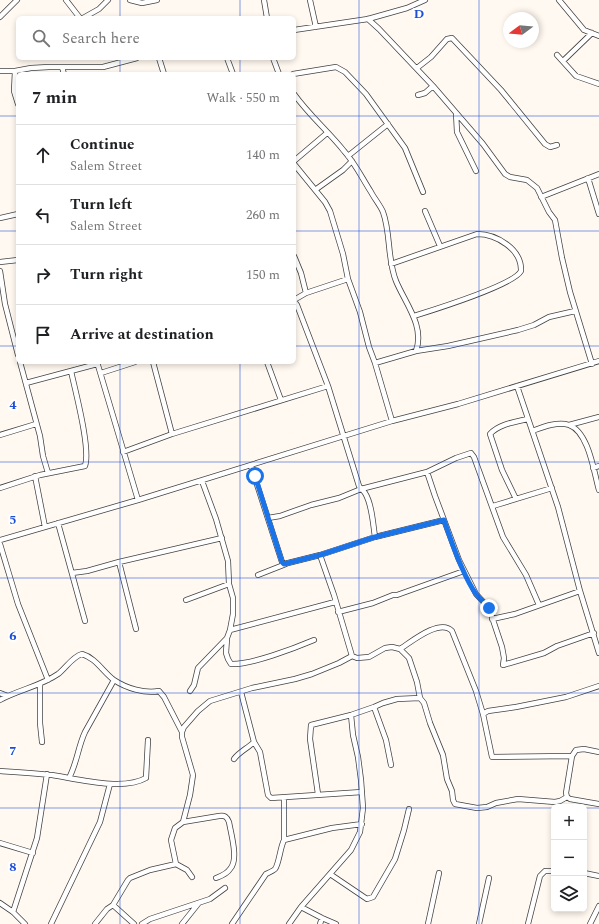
<!DOCTYPE html>
<html lang="en">
<head>
<meta charset="utf-8">
<style>
  body { margin:0; font-family:Spectral,serif; background:#f2f2f2; color:#202124 }
  .controls { position:absolute; right:12px; bottom:12px; display:grid; overflow:hidden; border-radius:6px; box-shadow:0 2px 6px #0003 }
  .controls button { width:36px; height:36px; display:grid; place-items:center; padding:0; border:0; border-bottom:1px solid #e0e0e0; background:#fff; color:#202124; font:20px sans-serif }
  .compass { position:absolute; left:503px; top:12px; width:36px; height:36px; border-radius:50%; background:#fff; box-shadow:0 2px 6px #0003; rotate:254deg }
  .stop { position:absolute; width:12px; height:12px; margin:-9px; border:3px solid #1a73e8; border-radius:50%; background:#fff }
  .stop.end { background:#1a73e8; border-color:#fff; box-shadow:0 1px 4px #0008 }
  .list { margin:0; padding:0; list-style:none }
  h2 { display:flex; justify-content:space-between; align-items:center; height:52px; margin:0; padding:0 16px; font-size:17px }
  h2 small { font-size:13px; font-weight:400; color:#757577 }
  .list li { display:grid; grid-template-columns:26px 1fr auto; gap:12px; align-items:center; box-sizing:border-box; height:60px; padding:0 16px; border-top:1px solid #e0e0e0 }
  .list b { display:block; font-size:15px; white-space:nowrap }
  .list p { margin:0; font-size:13px; white-space:nowrap; color:#757577 }
  .list em { font-size:13px; font-style:normal; color:#757577 }
  .icon { flex:none; width:22px; height:22px; fill:none; stroke:currentColor; stroke-width:2; stroke-linecap:round; stroke-linejoin:round }
  .map { position:relative; flex:none; width:599px; height:924px; overflow:hidden }
  .search { position:absolute; background:#fff; box-shadow:0 2px 6px #0003; left:16px; top:16px; width:280px; height:44px; display:flex; align-items:center; gap:10px; box-sizing:border-box; padding:0 14px; border-radius:6px; color:#757577; font-size:15px }
  .panel { position:absolute; background:#fff; box-shadow:0 2px 6px #0003; left:16px; top:72px; width:280px; height:292px; border-radius:6px }
  .map>svg:first-child { display:block }
  .lines { fill:none; stroke-linecap:round; stroke-linejoin:round }
  .minor-casing { stroke:#424242; stroke-width:6 }
  .minor { stroke:#fff; stroke-width:4.5 }
  .route { stroke:#1a73e8; stroke-width:5 }
  .grid { fill:none; stroke:#1d4ed8; stroke-width:1; stroke-opacity:0.55 }
  .grid-label { font-size:13px; text-anchor:middle; font-weight:bold; fill:#1d4ed8; stroke:#fff; stroke-width:4; stroke-linejoin:round; paint-order:stroke }
</style>
</head>
<body>
<div class="map">
<svg width="599" height="924" viewBox="0 0 599 924">
  <rect width="100%" height="100%" fill="#fff9f1"/>
  <g class="lines">
    <defs>
      <path id="minor" d="M66,0L80,18
        M130,0L142,3L157,0
        M264,0L267,18
        M310,0L316,27
        M559,0L584,30L599,36
        M0,17L17,0
        M83,18L99,9L108,0
        M368,19L379,29L433,86L483,144L505,174L510,177L527,180L537,188L549,212L555,220L562,258L570,292L592,364
        M294,30L368,19L407,8L425,0
        M557,55L576,76L599,84
        M159,58L164,74
        M227,58L233,74
        M273,58L279,74
        M563,61L592,33
        M62,67L64,74
        M417,68L431,57L447,39L452,38L501,90L545,144L550,147L557,145
        M0,71H15L31,68L49,67H103L137,58
        M15,71L14,91L18,104
        M293,74L336,67L345,72L366,94L405,148L423,192
        M294,94C309,115 328,131 344,151C355,163 362,178 371,192C374,198 380,205 383,212C391,234 387,259 396,281C405,303 425,326 416,351
        M418,95L425,93L433,86
        M456,113L457,132L476,171
        M348,156L388,124
        M294,161L327,133
        M294,164L325,202L330,211L343,254L348,279L360,312L369,347L375,363L392,421
        M588,178L599,214
        M315,190L343,170L352,161
        M541,197L599,174
        M425,211L440,246
        M0,218L18,214
        M294,256L301,273L306,293
        M0,262L18,260
        M391,264L477,234C496,234 522,249 521,271C514,285 433,310 414,316
        M0,271L5,304L18,355
        M294,300L306,293L348,279
        M294,301L297,305L328,386L359,486C361,489 363,490 365,493C372,504 373,524 375,537
        M20,362L40,436L43,456L48,473
        M97,362L138,500
        M153,362L172,434
        M267,362L281,400
        M375,363L416,351L448,346L518,330L534,325L549,317L575,311
        M101,373L135,362
        M26,383L97,364
        M517,386L558,507L580,591L599,653
        M569,425L599,417
        M532,431C543,427 558,421 569,425C589,432 594,473 599,490
        M0,435L36,424
        M123,452L172,434L328,386
        M251,466L282,562L284,564L320,555L375,537L444,520
        M593,468L599,466
        M427,472L435,496L459,560L476,594L489,608L502,647L504,658L503,665L544,653L557,646L594,633
        M35,476L45,527
        M202,481L216,519L228,561L229,584L233,598V614L230,630L227,638L226,653L228,659L231,664C251,665 295,648 314,640
        M0,488L40,475L85,466C91,449 75,390 71,371
        M516,499L502,470L490,434C499,424 515,422 528,419
        M493,506L552,488
        M268,518L280,516L311,505L339,498L361,489L427,472L456,458L471,453L474,457L503,537L526,575L539,605
        M58,523L85,621
        M0,540L138,500L392,421L458,404L599,361
        M0,544L18,604L48,680
        M320,555L334,595L352,656L357,658L369,657L385,648L392,647L400,649L409,658L417,682L420,698L424,703L430,723L443,755L447,779L452,791L453,800L455,804L477,808L487,807L496,803L518,799L555,802L560,801L567,797
        M119,562L136,629
        M72,573L87,571L119,562L222,538
        M258,575L286,564
        M186,600L229,584
        M338,612L373,603L393,595H397L464,571
        M492,619L515,614L580,591
        M230,630L335,602
        M400,649C411,642 440,618 452,631L476,691L483,714
        M40,684V723L42,742
        M190,691L194,685L198,668L227,638
        M241,692L254,742L260,752L268,795L271,798L362,792
        M0,693L8,696
        M0,700C18,690 41,686 58,674C66,668 72,657 82,654C96,658 103,672 114,680C126,688 145,694 159,691L164,697L182,732
        M374,707L386,740L391,765
        M599,752L584,749L576,750L572,756L566,793L567,797L570,799L599,804
        M572,756L492,757L483,714L488,711L516,707L566,697L599,686
        M234,759C239,752 248,748 254,742
        M0,771C17,772 35,773 52,775C78,779 123,791 146,778L148,740
        M69,778C77,763 78,747 85,732L114,680
        M318,794L310,739L311,725L351,715L374,707L383,703L397,699L420,698
        M183,822L219,816C225,815 227,817 229,822C231,834 239,860 230,869C227,874 221,876 216,878
        M284,840V798
        M0,843L33,853
        M176,864L171,840L175,828L183,822L190,795L193,775L182,737V732L184,727L198,711L210,701L252,688L295,679L312,674L339,663L352,656
        M584,873L599,876
        M330,874L367,899L373,897L395,859L404,830L409,809
        M0,903L13,912L25,924
        M113,905L134,924
        M301,907L322,918L336,924
        M13,912L37,838L47,774
        M51,924L100,822L110,784
        M95,924L107,909L113,905L128,880L130,878L150,870L176,864L187,870L192,877
        M142,924L150,919L210,899L225,888
        M182,924L198,904
        M232,924L266,874C268,873 273,871 275,869C279,864 280,848 284,840L332,828L362,824
        M289,924L301,907L351,850L360,832L363,808L361,780L358,757L353,735L351,715
        M320,924L322,918
        M428,924L439,873
        M479,924L489,878
        M528,924L540,876L545,871H554
        M590,924L599,906"/>
    </defs>
    <use href="#minor" class="minor-casing"/>
    <use href="#minor" class="minor"/>
  </g>
  <g class="lines">
    <path class="route" d="M255,476L282,562L284,564L320,555L375,537L444,520C451,541 463,576 476,594C480,599 485,603 489,608"/>
  </g>
  <path class="grid" d="M120,0V18M240,0V18M359,0V924M479,0V924M120,58V74M240,58V74M0,116H18M294,116H599M0,231H18M294,231H599M0,346H18M294,346H599M120,362V924M240,362V924M0,462H599M0,578H599M0,693H599M0,808H554M584,808H599"/>
  <g class="grid-label">
    <text x="419" y="18">D</text>
    <text x="13" y="409">4</text>
    <text x="13" y="524">5</text>
    <text x="13" y="640">6</text>
    <text x="13" y="755">7</text>
    <text x="13" y="871">8</text>
  </g>
</svg>
<div class="controls">
<button>+</button>
<button>−</button>
<button><svg class="icon" aria-label="layers" viewBox="0 0 24 24"><path d="M12 4l9 5-9 5-9-5zM3 14l9 5 9-5"/></svg></button>
</div>
<svg class="compass" viewBox="-18 -18 36 36"><path d="M0-13l5 13h-10z" fill="#e53935"/><path d="M0 13l5-13h-10z" fill="#757577"/></svg>
<div class="stop" style="left:255px;top:476px"></div>
<div class="stop end" style="left:489px;top:608px"></div>
<div class="search"><svg class="icon" aria-label="search" viewBox="0 0 24 24"><circle cx="10" cy="10" r="6"/><path d="M15 15l6 6"/></svg>Search here</div>
<section class="panel">
<h2>7 min<small>Walk · 550 m</small></h2>
<ul class="list">
<li><svg class="icon" aria-label="ahead" viewBox="0 0 24 24"><path d="M12 20V5M6 11l6-6 6 6"/></svg><div><b>Continue</b><p>Salem Street</p></div><em>140 m</em></li>
<li><svg class="icon" aria-label="left" viewBox="0 0 24 24"><path d="M17 20v-9H6M10 6l-5 5 5 5"/></svg><div><b>Turn left</b><p>Salem Street</p></div><em>260 m</em></li>
<li><svg class="icon" aria-label="right" viewBox="0 0 24 24"><path d="M7 20v-9h11M14 6l5 5-5 5"/></svg><div><b>Turn right</b></div><em>150 m</em></li>
<li><svg class="icon" aria-label="arrive" viewBox="0 0 24 24"><path d="M6 21V4h12l-3 4 3 4H6"/></svg><div><b>Arrive at destination</b></div></li>
</ul>
</section>
</div>
</body>
</html>
